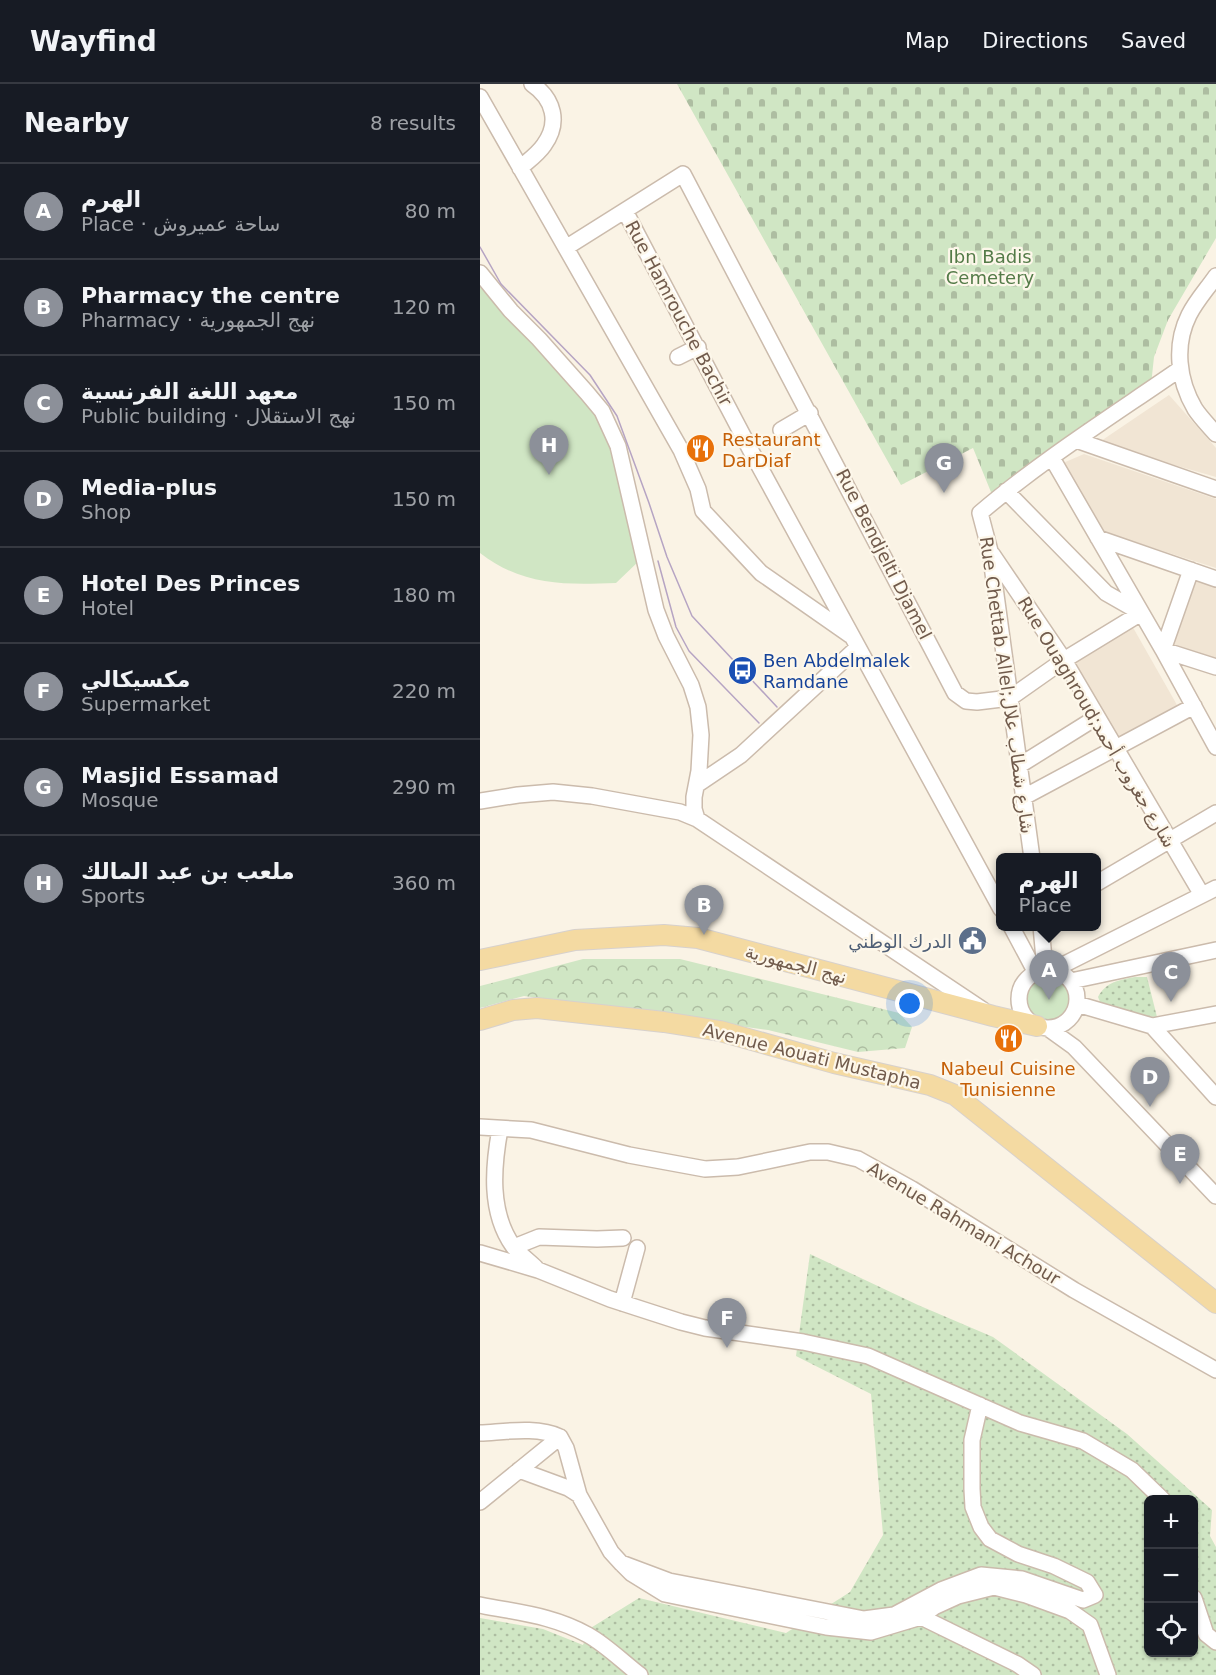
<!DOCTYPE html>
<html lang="en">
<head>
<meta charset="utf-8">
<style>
  body { margin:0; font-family:"DejaVu Sans","Noto Sans Arabic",sans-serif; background:#20242c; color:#f1f3f6 }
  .controls { position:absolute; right:18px; bottom:18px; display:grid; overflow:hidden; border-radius:9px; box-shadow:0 2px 4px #0004 }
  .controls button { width:54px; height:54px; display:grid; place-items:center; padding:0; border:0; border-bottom:2px solid #363941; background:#171b24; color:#f1f3f6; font:30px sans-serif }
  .you { position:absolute; left:430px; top:920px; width:21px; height:21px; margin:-15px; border:4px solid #fff; border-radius:50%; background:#1a73e8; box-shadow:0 0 0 9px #1a73e833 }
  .badge { display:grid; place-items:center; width:39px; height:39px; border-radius:50%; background:#8c9099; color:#fff; font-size:20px; font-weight:700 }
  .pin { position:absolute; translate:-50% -50px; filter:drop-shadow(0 2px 3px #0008) }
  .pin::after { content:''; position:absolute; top:32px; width:21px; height:18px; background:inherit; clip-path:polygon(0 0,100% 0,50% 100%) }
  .popup { position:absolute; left:516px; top:769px; width:105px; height:78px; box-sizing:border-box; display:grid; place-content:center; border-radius:9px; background:#171b24; filter:drop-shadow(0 2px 4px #0005); font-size:20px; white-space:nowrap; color:#9ea1a6 }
  .popup b { font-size:22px; color:#f1f3f6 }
  .popup::after { content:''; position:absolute; left:50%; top:100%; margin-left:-12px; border:12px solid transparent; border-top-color:#171b24 }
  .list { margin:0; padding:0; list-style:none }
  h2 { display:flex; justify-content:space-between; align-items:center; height:78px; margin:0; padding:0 24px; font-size:26px }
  h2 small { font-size:20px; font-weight:400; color:#9ea1a6 }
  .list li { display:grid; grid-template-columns:39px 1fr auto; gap:18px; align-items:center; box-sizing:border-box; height:96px; padding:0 24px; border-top:2px solid #363941 }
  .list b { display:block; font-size:22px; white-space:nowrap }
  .list p { margin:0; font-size:20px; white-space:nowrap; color:#9ea1a6 }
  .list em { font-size:20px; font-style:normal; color:#9ea1a6 }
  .icon { flex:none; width:33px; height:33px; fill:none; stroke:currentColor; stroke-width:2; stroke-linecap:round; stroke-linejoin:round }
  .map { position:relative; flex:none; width:736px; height:1591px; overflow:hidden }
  header { display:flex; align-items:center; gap:36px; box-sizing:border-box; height:84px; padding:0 30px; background:#171b24; border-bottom:2px solid #363941 }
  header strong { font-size:28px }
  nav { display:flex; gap:33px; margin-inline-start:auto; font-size:21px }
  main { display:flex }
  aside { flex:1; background:#171b24 }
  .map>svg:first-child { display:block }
  .residential { fill:#f1e5d4 }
  .green { fill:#d0e6c4 }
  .forest { fill:url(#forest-crowns) }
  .cemetery { fill:url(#cemetery-stones) }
  .park { fill:url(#park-dots); fill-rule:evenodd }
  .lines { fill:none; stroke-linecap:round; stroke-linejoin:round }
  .minor-casing { stroke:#cbbbac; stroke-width:18 }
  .major-casing { stroke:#d7d1cd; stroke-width:22 }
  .minor { stroke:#fff; stroke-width:15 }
  .major { stroke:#f4daa2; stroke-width:20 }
  .tram { stroke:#b6a4c3; stroke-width:1.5 }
  .labels { text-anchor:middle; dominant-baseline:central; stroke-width:4.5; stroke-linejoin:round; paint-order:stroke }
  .park-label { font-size:18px; fill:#547b48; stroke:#fdf7ea }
  .street-label { font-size:18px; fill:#715b4c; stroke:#fdf7ea }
  .food-label { font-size:18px; fill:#c56008; stroke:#fdf7ea; text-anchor:start }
  .transit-label { font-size:18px; fill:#164399; stroke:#fdf7ea; text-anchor:start }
  .service-label { font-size:18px; fill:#4e5e75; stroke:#fdf7ea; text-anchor:end }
</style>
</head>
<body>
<header>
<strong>Wayfind</strong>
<nav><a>Map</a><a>Directions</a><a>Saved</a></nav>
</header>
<main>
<aside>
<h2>Nearby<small>8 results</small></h2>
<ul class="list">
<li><span class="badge">A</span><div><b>الهرم</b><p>Place · ساحة عميروش</p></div><em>80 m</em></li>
<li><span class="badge">B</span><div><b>Pharmacy the centre</b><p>Pharmacy · نهج الجمهورية</p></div><em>120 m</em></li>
<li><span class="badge">C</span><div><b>معهد اللغة الفرنسية</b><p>Public building · نهج الاستقلال</p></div><em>150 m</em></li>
<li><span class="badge">D</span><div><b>Media-plus</b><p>Shop</p></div><em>150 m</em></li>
<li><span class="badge">E</span><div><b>Hotel Des Princes</b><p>Hotel</p></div><em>180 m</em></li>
<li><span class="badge">F</span><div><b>مكسيكالي</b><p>Supermarket</p></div><em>220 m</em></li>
<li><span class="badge">G</span><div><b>Masjid Essamad</b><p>Mosque</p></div><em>290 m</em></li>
<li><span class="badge">H</span><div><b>ملعب بن عبد المالك</b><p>Sports</p></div><em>360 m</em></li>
</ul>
</aside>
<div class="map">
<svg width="736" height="1591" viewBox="0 0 736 1591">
  <defs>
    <pattern id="forest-crowns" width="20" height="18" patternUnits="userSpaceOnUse" patternTransform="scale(1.5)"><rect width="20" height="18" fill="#d0e6c4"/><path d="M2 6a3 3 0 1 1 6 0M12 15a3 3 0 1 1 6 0" fill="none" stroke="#adbda1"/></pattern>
    <pattern id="cemetery-stones" width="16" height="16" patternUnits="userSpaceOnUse" patternTransform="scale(1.5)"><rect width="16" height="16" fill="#d0e6c4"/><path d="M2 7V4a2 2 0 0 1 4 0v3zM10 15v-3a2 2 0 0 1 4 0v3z" fill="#adbda1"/></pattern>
    <pattern id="park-dots" width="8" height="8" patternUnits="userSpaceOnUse" patternTransform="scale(1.5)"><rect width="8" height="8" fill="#d0e6c4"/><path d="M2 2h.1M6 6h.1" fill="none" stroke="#adbda1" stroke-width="1.8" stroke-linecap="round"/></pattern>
  </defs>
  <rect width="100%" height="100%" fill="#faf3e5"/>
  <path class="residential" d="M689,311L736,364V393L618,359Z
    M604,370L736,415V484L621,447L583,379Z
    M714,496L736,503V576L692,562Z
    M651,540L697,621L633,658L587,576Z"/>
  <path class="green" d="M0,194L105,311L125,342L153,439L160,476L136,499C84,501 43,502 0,469Z
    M547 915a22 22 0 1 1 44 0a22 22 0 1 1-44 0Z"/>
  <path class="forest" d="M103,875H200L419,929L432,943L425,964L378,968L288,946L44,912L0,924V902Z"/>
  <path class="cemetery" d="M197,0H736V154L688,236L674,273L671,301L513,413L493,364L421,401Z"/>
  <path class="park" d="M655,893H667L677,933L661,932L622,923L618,913C626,898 639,896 655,893Z
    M330,1170L438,1221L513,1253L647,1350L732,1426L730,1452L736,1463V1591H0V1534L63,1545L103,1561L109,1545L159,1514L306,1549L370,1508L403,1451L391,1310L316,1272ZM668,1416H714V1568H668Z"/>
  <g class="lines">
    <defs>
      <path id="minor" d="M0,13L201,366L218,405L223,427L281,489L370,551
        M40,84C48,77 58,70 64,61C80,39 74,15 52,0
        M145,127L271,367L521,825
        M87,163L203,90L475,609L486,617L497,618L530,614L584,576L661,529L626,509L526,407
        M0,189L31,227L59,255L107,309L122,327L138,362L176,526L186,552L211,601L218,623L221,651L219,687L214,713V725L217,735
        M736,192C727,205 716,217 709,231C694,261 698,296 715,325C721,334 729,342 736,350
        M198,273L218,263
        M301,346L330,329
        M596,356L736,405
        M572,374L683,566L736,663
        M618,454L736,495
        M512,470L584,576L722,811
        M711,486L683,566L736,583
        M540,681L617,633
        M218,700L261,671L378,563
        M544,713L714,622
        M0,717L38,711L73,708L112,712L200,728L217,735L503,926
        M552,774L510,467L500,429C562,376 632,332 700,285
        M617,799L736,729
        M531,842L556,889
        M561,842L565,886
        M539 915a29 29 0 1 1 58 0a29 29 0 1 1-58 0Z
        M573,886L736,804
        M591,897L736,866
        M597,920L672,942L736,930
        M672,942L736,1013
        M569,945L594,963L736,1112
        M0,1043L51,1046L149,1071L225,1085L258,1083L330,1068H348L378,1075L432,1105L594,1206L736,1286
        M20,1045C13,1083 9,1128 33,1162C39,1170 49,1177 56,1184
        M34,1163L59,1153L117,1155L143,1154
        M0,1169L58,1186L130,1215L201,1238L225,1244L323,1258L388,1272L540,1339L603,1357L652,1386L683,1416
        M142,1219L157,1164
        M0,1349C24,1348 57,1342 80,1353L86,1364L99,1411
        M39,1386L88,1404L99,1411L131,1468L141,1479L151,1489L185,1510L346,1543L391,1548L441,1533L454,1523L478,1512L514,1503L546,1511L590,1527L610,1541L628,1591
        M0,1418L80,1353
        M141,1479L189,1497L384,1535L414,1531L461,1506L501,1491L542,1495L603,1516L615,1511L607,1498L574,1482L538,1470L510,1455L501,1443L493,1423L492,1405V1356L500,1321
        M714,1514L726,1550L736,1558
        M0,1521C39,1529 72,1531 108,1551C126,1561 143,1578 160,1591
        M441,1533L537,1580L553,1591"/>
      <path id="major" d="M0,876L95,856L184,851L218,854L513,932L557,942
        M0,936L33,926L57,924L184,938L240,947L354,979L450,1001L475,1011L736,1219"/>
    </defs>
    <use href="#minor" class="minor-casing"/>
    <use href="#major" class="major-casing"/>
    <use href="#minor" class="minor"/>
    <use href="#major" class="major"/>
    <path class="tram" d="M0,163L21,200L110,291L137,332L169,419L187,473L212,532L297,623
      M178,477L196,543L209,567L279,639"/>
  </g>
  <defs>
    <symbol id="restaurant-disc" viewBox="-11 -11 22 22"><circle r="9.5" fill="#e8710a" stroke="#fdf7ea"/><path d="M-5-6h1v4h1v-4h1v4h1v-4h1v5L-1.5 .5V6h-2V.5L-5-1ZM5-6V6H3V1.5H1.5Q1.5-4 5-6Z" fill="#fff"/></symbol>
    <symbol id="bus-disc" viewBox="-11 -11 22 22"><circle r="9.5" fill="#1a4fb4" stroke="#fdf7ea"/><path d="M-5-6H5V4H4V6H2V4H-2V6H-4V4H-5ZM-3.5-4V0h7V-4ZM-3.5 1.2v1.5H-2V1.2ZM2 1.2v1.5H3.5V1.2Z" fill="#fff"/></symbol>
    <symbol id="civic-disc" viewBox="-11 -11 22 22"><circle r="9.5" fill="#5c6f8a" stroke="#fdf7ea"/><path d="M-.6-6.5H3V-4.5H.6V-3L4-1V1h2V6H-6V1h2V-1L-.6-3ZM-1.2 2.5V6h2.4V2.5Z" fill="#fff"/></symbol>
  </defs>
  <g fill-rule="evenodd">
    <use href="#restaurant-disc" x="204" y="348" width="33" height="33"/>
    <use href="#bus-disc" x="246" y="570" width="33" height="33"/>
    <use href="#civic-disc" x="476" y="840" width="33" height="33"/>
    <use href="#restaurant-disc" x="512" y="938" width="33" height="33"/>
  </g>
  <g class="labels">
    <g class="park-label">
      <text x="510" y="172">Ibn Badis<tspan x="510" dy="21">Cemetery</tspan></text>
    </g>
    <g class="street-label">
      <text transform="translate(199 229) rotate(62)">Rue Hamrouche Bachir</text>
      <text transform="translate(404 470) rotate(63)">Rue Bendjelti Djamel</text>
      <text transform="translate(527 601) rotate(82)">Rue Chettab Allel;شارع شطاب علال</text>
      <text transform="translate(617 638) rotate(59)">Rue Ouaghroud;شارع جغروب أحمد</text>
      <text transform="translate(316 880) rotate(15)">نهج الجمهورية</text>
      <text transform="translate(332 972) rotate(14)">Avenue Aouati Mustapha</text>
      <text transform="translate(484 1139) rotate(31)">Avenue Rahmani Achour</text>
    </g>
    <g class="food-label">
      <text x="242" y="355">Restaurant<tspan x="242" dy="21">DarDiaf</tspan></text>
      <text x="528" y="984" text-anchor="middle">Nabeul Cuisine<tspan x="528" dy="21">Tunisienne</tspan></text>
    </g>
    <g class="transit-label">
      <text x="283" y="576">Ben Abdelmalek<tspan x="283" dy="21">Ramdane</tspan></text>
    </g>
    <g class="service-label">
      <text x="472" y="857">الدرك الوطني</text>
    </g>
  </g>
</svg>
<div class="controls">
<button>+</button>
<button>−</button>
<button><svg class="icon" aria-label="locate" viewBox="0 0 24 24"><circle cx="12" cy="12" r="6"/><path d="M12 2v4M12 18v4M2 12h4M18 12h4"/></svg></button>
</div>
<div class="you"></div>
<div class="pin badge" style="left:569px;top:916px">A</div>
<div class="popup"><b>الهرم</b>Place</div>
<div class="pin badge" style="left:224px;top:851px">B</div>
<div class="pin badge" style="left:691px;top:918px">C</div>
<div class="pin badge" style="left:670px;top:1023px">D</div>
<div class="pin badge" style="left:700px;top:1100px">E</div>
<div class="pin badge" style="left:247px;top:1264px">F</div>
<div class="pin badge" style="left:464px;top:409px">G</div>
<div class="pin badge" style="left:69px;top:391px">H</div>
</div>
</main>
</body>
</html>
